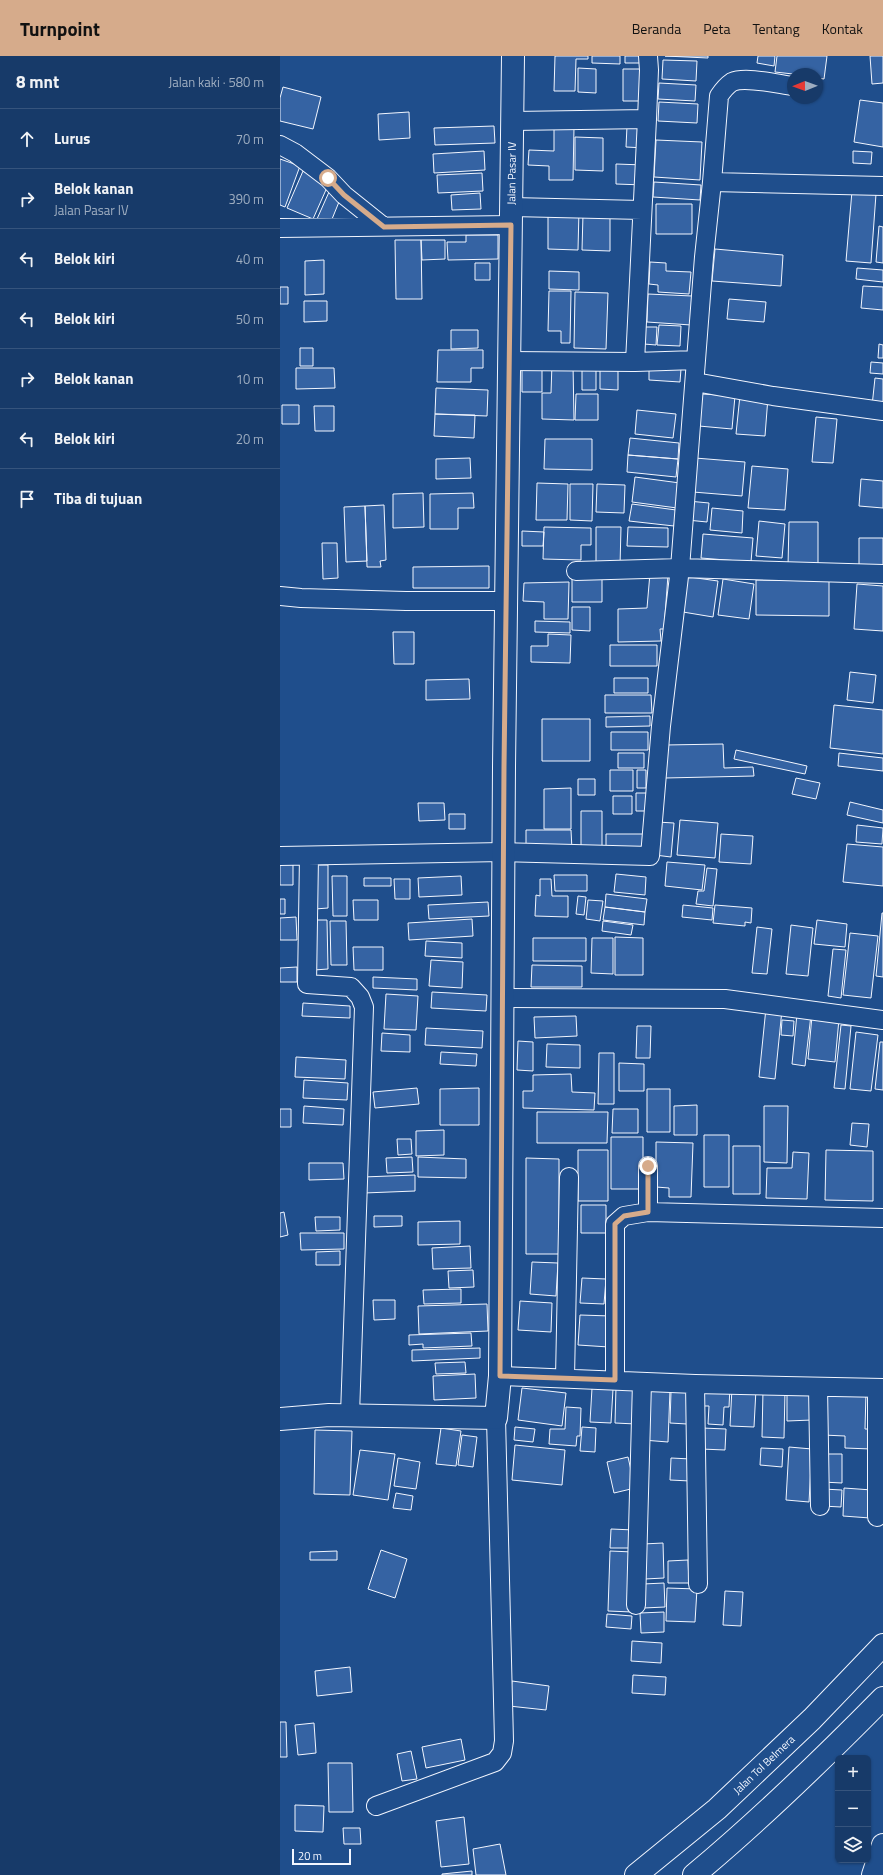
<!DOCTYPE html>
<html lang="id">
<head>
<meta charset="utf-8">
<style>
  body { margin:0; font-family:"Titillium Web",sans-serif; background:#244571; color:#f1f3f6 }
  .controls { position:absolute; right:12px; bottom:12px; display:grid; overflow:hidden; border-radius:6px; box-shadow:0 1px 3px #0004 }
  .controls button { width:36px; height:36px; display:grid; place-items:center; padding:0; border:0; border-bottom:1px solid #36547d; background:#173a69; color:#f1f3f6; font:20px sans-serif }
  .compass { position:absolute; left:507px; top:12px; width:36px; height:36px; border-radius:50%; background:#173a69; box-shadow:0 1px 3px #0004; rotate:269deg }
  .scale { position:absolute; left:12px; bottom:10px; width:59px; box-sizing:border-box; padding-left:4px; border:2px solid #f2f6ff; border-top:0; font-size:11px; line-height:14px; white-space:nowrap; color:#f2f6ff; -webkit-text-stroke:3px #1f4e8c; paint-order:stroke }
  .stop { position:absolute; width:12px; height:12px; margin:-9px; border:3px solid #d6ab8b; border-radius:50%; background:#fff }
  .stop.end { background:#d6ab8b; border-color:#fff; box-shadow:0 1px 4px #0008 }
  .list { margin:0; padding:0; list-style:none }
  h2 { display:flex; justify-content:space-between; align-items:center; height:52px; margin:0; padding:0 16px; font-size:17px }
  h2 small { font-size:13px; font-weight:400; color:#9eadc0 }
  .list li { display:grid; grid-template-columns:26px 1fr auto; gap:12px; align-items:center; box-sizing:border-box; height:60px; padding:0 16px; border-top:1px solid #36547d }
  .list b { display:block; font-size:15px; white-space:nowrap }
  .list p { margin:0; font-size:13px; white-space:nowrap; color:#9eadc0 }
  .list em { font-size:13px; font-style:normal; color:#9eadc0 }
  .icon { flex:none; width:22px; height:22px; fill:none; stroke:currentColor; stroke-width:2; stroke-linecap:round; stroke-linejoin:round }
  .map { position:relative; flex:none; width:603px; height:1819px; overflow:hidden }
  header { display:flex; align-items:center; gap:24px; box-sizing:border-box; height:56px; padding:0 20px; background:#d6ab8b; color:#111 }
  header strong { font-size:19px }
  nav { display:flex; gap:22px; margin-inline-start:auto; font-size:14px }
  main { display:flex }
  aside { flex:1; background:#173a69 }
  .map>svg:first-child { display:block }
  .building { fill:#3563a3; stroke:#f2f6ff }
  .lines { fill:none; stroke-linecap:round; stroke-linejoin:round }
  .minor-casing { stroke:#f2f6ff; stroke-width:20 }
  .tertiary-casing { stroke:#f2f6ff; stroke-width:24 }
  .motorway-casing { stroke:#f2f6ff; stroke-width:24 }
  .minor { stroke:#1f4e8c; stroke-width:18 }
  .tertiary { stroke:#1f4e8c; stroke-width:22 }
  .motorway { stroke:#1f4e8c; stroke-width:22 }
  .route { stroke:#d6ab8b; stroke-width:5 }
  .labels { text-anchor:middle; dominant-baseline:central; stroke-width:3; stroke-linejoin:round; paint-order:stroke }
  .street-label { font-size:11px; fill:#f2f6ff; stroke:#1f4e8c }
</style>
</head>
<body>
<header>
<strong>Turnpoint</strong>
<nav><a>Beranda</a><a>Peta</a><a>Tentang</a><a>Kontak</a></nav>
</header>
<main>
<aside>
<h2>8 mnt<small>Jalan kaki · 580 m</small></h2>
<ul class="list">
<li><svg class="icon" aria-label="ahead" viewBox="0 0 24 24"><path d="M12 20V5M6 11l6-6 6 6"/></svg><div><b>Lurus</b></div><em>70 m</em></li>
<li><svg class="icon" aria-label="right" viewBox="0 0 24 24"><path d="M7 20v-9h11M14 6l5 5-5 5"/></svg><div><b>Belok kanan</b><p>Jalan Pasar IV</p></div><em>390 m</em></li>
<li><svg class="icon" aria-label="left" viewBox="0 0 24 24"><path d="M17 20v-9H6M10 6l-5 5 5 5"/></svg><div><b>Belok kiri</b></div><em>40 m</em></li>
<li><svg class="icon" aria-label="left" viewBox="0 0 24 24"><path d="M17 20v-9H6M10 6l-5 5 5 5"/></svg><div><b>Belok kiri</b></div><em>50 m</em></li>
<li><svg class="icon" aria-label="right" viewBox="0 0 24 24"><path d="M7 20v-9h11M14 6l5 5-5 5"/></svg><div><b>Belok kanan</b></div><em>10 m</em></li>
<li><svg class="icon" aria-label="left" viewBox="0 0 24 24"><path d="M17 20v-9H6M10 6l-5 5 5 5"/></svg><div><b>Belok kiri</b></div><em>20 m</em></li>
<li><svg class="icon" aria-label="arrive" viewBox="0 0 24 24"><path d="M6 21V4h12l-3 4 3 4H6"/></svg><div><b>Tiba di tujuan</b></div></li>
</ul>
</aside>
<div class="map">
<svg width="603" height="1819" viewBox="0 0 603 1819">
  <rect width="100%" height="100%" fill="#1f4e8c"/>
  <path class="building" d="M275,0H308V3H296L295,35H274Z
    M312,0H340V8L312,7Z
    M345,0H365V7H345Z
    M385,0H428V2Z
    M478,0H495L494,10L477,7Z
    M497,0H547L544,23L537,22V18H513L495,16Z
    M590,0H603V27L592,28Z
    M383,4L417,5L416,25L382,23Z
    M298,12L316,13V37L298,36Z
    M343,13H366L365,45H343Z
    M379,27L416,29L415,45L378,43Z
    M3,31L41,41L33,73L0,65V42Z
    M580,44L603,47V91L574,86Z
    M379,46L418,48L417,67L378,65Z
    M129,56L130,82L99,84L98,58Z
    M214,70L215,87L155,89L154,72Z
    M347,70H366L365,92L346,91Z
    M274,71H294L293,124H269V110L248,109L249,94L274,95Z
    M295,81L323,82V115L295,114Z
    M376,84L422,86L420,124L374,121Z
    M204,95L205,114L154,117L153,98Z
    M573,95L592,96L591,108L573,107Z
    M0,103L20,110L5,151L0,149Z
    M336,108L364,109V129L336,128Z
    M23,115L49,127L33,163L7,152Z
    M202,117L203,135L158,137L157,119Z
    M374,126L421,129L420,144L373,141Z
    M572,135L596,138L591,207L566,205Z
    M49,136L61,141L50,168L37,163Z
    M200,137L201,153L172,154L171,139Z
    M376,148H412V178H376Z
    M268,154H299L298,194L268,193Z
    M303,158L330,159V195L302,194Z
    M599,170L603,171V207L596,206Z
    M186,179H218V203L168,204L167,186H186Z
    M115,184H141L142,243H116Z
    M141,184H165V203L142,204Z
    M435,193L503,199L501,230L432,225Z
    M44,204V238L25,239V205Z
    M370,206L386,207V215L411,216L409,238L378,236V229L369,228Z
    M195,207H210V224H195Z
    M577,212L603,214V226L576,223Z
    M269,215L299,216V234L269,233Z
    M583,230L603,231V254L581,252Z
    M0,231H8V248H0Z
    M269,235H291L290,287H281V275H268Z
    M295,236L328,237L326,293L294,292Z
    M368,238L412,240L411,269L367,266Z
    M449,243L486,246L484,266L447,263Z
    M24,245H47V265L24,266Z
    M379,269L401,270L400,290L377,289Z
    M365,271H377L376,289L364,288Z
    M171,274H198V292L171,293Z
    M599,288L603,289V302H598Z
    M20,292H33V310H20Z
    M158,294H203V312H191V326H157Z
    M242,306L262,307V336H242Z
    M591,306L603,307V318L590,317Z
    M272,307L293,308L294,364L262,363V337H271Z
    M302,308L316,309V334H302Z
    M320,311H338V334L320,333Z
    M16,312H54L55,332L16,333Z
    M369,312L401,313L400,326L369,324Z
    M595,322L603,323V351L592,350Z
    M156,332L208,334L207,360L155,358Z
    M296,338H318V364H295Z
    M422,338L455,340L452,373L419,370Z
    M460,339L488,341L485,380L456,378Z
    M2,349H19V368H2Z
    M34,350H54V375H35Z
    M357,354L396,358L393,382L355,378Z
    M155,358L195,359L194,382L154,380Z
    M536,361L557,363L553,407L532,406Z
    M350,382L399,387L398,403L348,399Z
    M265,383H312V414L264,413Z
    M348,399L398,403L396,421L347,416Z
    M190,402L191,422L156,423V403Z
    M415,402L465,406L462,440L413,436Z
    M472,410L508,413L505,454L468,452Z
    M355,421L400,427L397,452L352,446Z
    M581,423L603,425V452L579,450Z
    M257,427L288,428L287,464H256Z
    M290,428H313L312,465L290,464Z
    M317,428L345,429L344,457L316,456Z
    M143,437L144,471L113,472V438Z
    M193,437L194,452H178V473H150V438Z
    M408,445L429,447L427,466L407,464Z
    M352,448L396,454L394,470L349,465Z
    M104,449L106,504L100,505L101,511H87L85,450Z
    M85,450L87,505L66,506L64,451Z
    M432,452L463,455L462,477L430,474Z
    M479,465L505,468L502,502L476,500Z
    M509,466H538V510H508Z
    M264,471L311,472V489H301V504L263,503Z
    M316,471H341L340,510L316,509Z
    M348,471L388,472V491L347,490Z
    M242,475L264,476L263,490H242Z
    M423,478L473,482L471,506L421,502Z
    M579,482H603V512H579Z
    M42,487H57L58,522L43,523Z
    M209,510V532H133V511Z
    M370,517L388,519L384,573H380L381,585L338,586V553L367,552Z
    M292,520L322,521V546H292Z
    M402,520L438,525L433,561L397,555Z
    M443,523L474,528L469,563L438,559Z
    M476,524L549,525V560L476,559Z
    M289,526L288,563H264V546L243,545L244,527Z
    M577,528L603,530V575L574,573Z
    M292,551H310V575L292,574Z
    M255,565L290,566V577L255,576Z
    M113,576H134V608H114Z
    M268,578L291,579L290,607L251,606V590H268Z
    M330,589H377V610H330Z
    M570,616L596,619L593,647L567,644Z
    M334,622H368V637H334Z
    M189,623L190,643L146,644V624Z
    M325,639H371L372,657H325Z
    M554,649L603,654V698L550,692Z
    M370,660V670L326,671V661Z
    M262,663H310V705H262Z
    M331,676H368V694H331Z
    M443,688L444,712L473,711L474,720L385,722V689Z
    M456,694L527,710L525,718L454,703Z
    M338,697H364V712H338Z
    M559,697L603,702V715L558,710Z
    M330,714H353V735H330Z
    M357,714H366V732H357Z
    M516,722L540,727L536,743L512,738Z
    M298,723H315V739H298Z
    M291,732V773H264V733Z
    M356,737H370V755H356Z
    M333,740H352V758H333Z
    M570,746L603,754V767L567,759Z
    M138,747H164L165,764L139,765Z
    M301,755H322V793H301Z
    M169,758H185V773H169Z
    M400,764L438,767L435,802L397,799Z
    M377,766L394,767L391,801L375,799Z
    M577,769L603,772L602,788L576,786Z
    M246,774H291L292,794H246Z
    M326,778H363V795H326Z
    M441,778L473,780L471,808L439,806Z
    M567,788L603,791V830L563,826Z
    M0,805H13V829H0Z
    M387,806L425,809L422,834L385,830Z
    M34,809H48V852L35,853Z
    M427,812L437,813L433,850L416,848L418,835H424Z
    M336,818L366,821L365,839L334,836Z
    M274,819H307V835H275Z
    M52,820H67V860H53Z
    M181,820L182,839L139,841L138,822Z
    M84,822H111V830H84Z
    M114,823H130V843H115Z
    M260,823H271L272,840H288V861L255,860L256,839L260,840Z
    M326,838L367,843L365,856L325,851Z
    M298,840L306,841L304,859L296,858Z
    M0,843H5V858H0Z
    M73,844H98V864H74Z
    M308,844L323,845L320,865L306,863Z
    M208,846L209,860L149,863L148,849Z
    M403,849L433,852L432,864L402,861Z
    M435,849L472,852L471,867L465,866V870L433,867Z
    M325,851L365,856L364,869L323,864Z
    M602,857H603V921L596,920Z
    M16,861L17,884H0V862Z
    M192,863L193,880L129,884L128,867Z
    M33,864H47L48,913L34,914Z
    M537,864L567,868L565,891L534,888Z
    M50,865H66L67,909H51Z
    M323,865L353,869L351,879L322,875Z
    M511,869L533,872L528,920L506,918Z
    M477,871L492,873L487,918L472,917Z
    M570,877L598,880L591,942L563,939Z
    M335,881L363,882V919H335Z
    M253,882H306V905H253Z
    M312,882H333V918L311,917Z
    M146,885L182,887V902L145,900Z
    M73,891H103V914H74Z
    M553,893L566,894L561,942L548,940Z
    M151,904L183,906L182,932L149,930Z
    M252,909L302,910V931H251Z
    M17,911V926H0V912Z
    M93,921L137,923V934L93,932Z
    M152,936L207,939L206,955L151,952Z
    M106,938L138,940L136,974L104,973Z
    M23,947L70,950V962L22,960Z
    M486,952L502,954L495,1023L479,1021Z
    M517,958L531,959L525,1010L512,1008Z
    M296,960L297,980L255,982L254,961Z
    M532,960L559,963L555,1006L528,1003Z
    M502,964L514,965L513,980L501,979Z
    M561,969L571,970L565,1033L554,1032Z
    M357,970H371L370,1002H356Z
    M146,972L203,975L202,992L145,989Z
    M576,976L598,979L591,1035L570,1033Z
    M102,977L130,979V996L101,995Z
    M238,985L253,986V1015L237,1014Z
    M600,986H603V1034L595,1033Z
    M267,988L300,989V1012L266,1011Z
    M161,996L197,998L196,1010L160,1008Z
    M319,997H334V1048H318Z
    M16,1001L66,1004L65,1023L15,1021Z
    M339,1007L364,1008V1035H339Z
    M291,1018L292,1036L315,1037L314,1054L243,1052V1035H253V1019Z
    M24,1024L68,1027L67,1044L23,1042Z
    M137,1032L139,1048L95,1052L93,1036Z
    M199,1032V1069H160V1033Z
    M367,1033H390V1076H367Z
    M417,1049V1079H394V1050Z
    M24,1050L64,1053L63,1069L23,1067Z
    M484,1050H508L507,1107L484,1106Z
    M0,1053H11V1071H0Z
    M333,1053H358V1077H332Z
    M257,1056H328L327,1087H257Z
    M572,1067L589,1068L587,1091L570,1089Z
    M164,1074V1099L136,1100V1075Z
    M424,1079H449V1131H424Z
    M331,1081H363V1133H331Z
    M117,1083H131L132,1098L118,1099Z
    M376,1086L413,1087L411,1141H389V1132L376,1131Z
    M453,1090H480V1138H453Z
    M298,1094H328V1145H298Z
    M546,1094L593,1095V1145L545,1144Z
    M513,1096L529,1097L527,1143L486,1142L487,1112H512Z
    M132,1101L133,1116L107,1117L106,1102Z
    M138,1101L186,1103V1122L138,1121Z
    M246,1102L279,1103V1198H246Z
    M29,1107H63L64,1123L29,1124Z
    M135,1119V1135L84,1137L83,1121Z
    M301,1149H326V1177H301Z
    M4,1156L8,1179L0,1181V1157Z
    M94,1160H122V1170L94,1171Z
    M35,1161H60V1174L36,1175Z
    M180,1165V1188L138,1189V1166Z
    M20,1177H64V1193L21,1194Z
    M190,1190L191,1212L153,1213L152,1192Z
    M60,1195V1209H36V1196Z
    M252,1206L278,1207L276,1240L250,1238Z
    M193,1214L194,1231L169,1232L168,1215Z
    M302,1222L326,1223L324,1248L300,1247Z
    M181,1233V1247L144,1248L143,1234Z
    M93,1244H115V1263L94,1264Z
    M240,1245L272,1247L271,1276L238,1274Z
    M207,1248L208,1275L139,1278L138,1250Z
    M300,1259L331,1260L329,1291L298,1289Z
    M191,1277L192,1290L143,1292V1288L129,1289V1279Z
    M200,1292V1302L132,1305V1294Z
    M185,1306L186,1317L156,1318L155,1307Z
    M195,1318L196,1342L154,1344L153,1320Z
    M423,1330L450,1331L449,1351H444L443,1369L428,1368L429,1350H422Z
    M336,1331L358,1332L356,1368L335,1367Z
    M242,1332L286,1337L282,1370L238,1364Z
    M312,1332L333,1333L331,1367L310,1366Z
    M452,1332L476,1333L474,1371L450,1370Z
    M366,1333L390,1334L388,1386L363,1384Z
    M532,1333V1364L507,1365V1334Z
    M483,1334L505,1335L504,1382L482,1381Z
    M391,1336H409L407,1368L390,1367Z
    M544,1336H586L585,1373H591V1393L565,1392V1380L543,1379Z
    M286,1351L301,1352L300,1380H297L296,1390L269,1388L270,1373H285Z
    M235,1371L255,1373L253,1386L234,1384Z
    M302,1371L316,1372L315,1396L300,1395Z
    M161,1372L181,1375L176,1410L156,1408Z
    M422,1372L446,1373L445,1394L421,1393Z
    M35,1374L72,1375L70,1439L34,1438Z
    M182,1379L197,1381L193,1411L178,1409Z
    M235,1389L285,1394L282,1429L232,1424Z
    M509,1391L532,1393L529,1446L506,1444Z
    M481,1392L503,1393L502,1411L480,1409Z
    M80,1394L115,1398L108,1444L73,1439Z
    M543,1398H562V1427L542,1426Z
    M348,1401L355,1432L334,1437L327,1406Z
    M118,1402L140,1406L136,1433L114,1430Z
    M391,1402L411,1403L410,1425L390,1424Z
    M564,1432L592,1434L590,1462L563,1460Z
    M543,1433L562,1434L561,1451L542,1450Z
    M116,1437L133,1440L131,1454L113,1452Z
    M331,1473L354,1474L353,1492H330Z
    M383,1487L384,1522L365,1523L363,1488Z
    M101,1494L127,1503L115,1542L88,1533Z
    M57,1495V1504H30V1496Z
    M330,1495L353,1496L352,1556L328,1555Z
    M408,1504L409,1527H388V1505Z
    M384,1527L385,1551L364,1552L363,1528Z
    M387,1532L417,1533L415,1566L386,1565Z
    M445,1535L463,1536L461,1570L443,1569Z
    M384,1556V1576L361,1577L360,1557Z
    M327,1558L352,1560L351,1573L326,1571Z
    M352,1585L382,1587L381,1607L351,1605Z
    M70,1611L72,1636L37,1640L35,1615Z
    M353,1619L386,1621L385,1639L352,1637Z
    M232,1625L269,1630L266,1654L229,1650Z
    M0,1666H6L7,1701H0Z
    M34,1667L36,1697L18,1699L15,1669Z
    M181,1683L185,1704L146,1712L142,1691Z
    M131,1695L137,1723L122,1725L117,1698Z
    M48,1707H72L73,1756H49Z
    M15,1749L44,1750L43,1776L15,1775Z
    M184,1761L189,1808L161,1811L156,1765Z
    M63,1772H80L81,1788H64Z
    M220,1788L226,1819H196L193,1793Z
    M192,1815V1819H162V1818Z"/>
  <g class="lines">
    <defs>
      <path id="minor" d="M233,65L367,63
        M0,89L15,97L48,122L64,139L104,171
        M432,126L439,40C443,34 446,30 452,26C465,20 498,28 513,30
        M232,151L362,154
        M0,172L231,169
        M229,305L355,306L416,304L424,201L432,126L603,130
        M355,306L367,63L369,14L368,0
        M415,326L493,340L603,355
        M296,515L400,512L603,518
        M0,540L21,542L126,545H227
        M0,800L223,796L370,800L381,670L400,512L416,304
        M29,800L27,928L71,931L80,941L84,951L70,1359
        M223,942L445,943L603,964
        M368,1156V1110
        M220,1320L415,1328L603,1332
        M285,1322L289,1121
        M335,1324V1168L344,1160L368,1156L603,1162
        M415,1328L418,1528
        M538,1331L540,1450
        M597,1461V1332
        M356,1549L362,1326
        M96,1750L215,1706L222,1697L224,1685L216,1362"/>
      <g id="tertiary">
        <path id="s1" d="M0,1363L49,1359L216,1362L220,1320L224,711L233,0"/>
      </g>
      <g id="motorway">
        <path id="s2" d="M356,1819L437,1753L532,1663L603,1589"/>
        <path d="M414,1819C480,1764 542,1704 603,1642"/>
        <path d="M593,1819L603,1789"/>
      </g>
    </defs>
    <use href="#minor" class="minor-casing"/>
    <use href="#tertiary" class="tertiary-casing"/>
    <use href="#motorway" class="motorway-casing"/>
    <use href="#minor" class="minor"/>
    <use href="#tertiary" class="tertiary"/>
    <use href="#motorway" class="motorway"/>
  </g>
  <g class="lines">
    <path class="route" d="M48,122L64,139L104,171L231,169L224,711L220,1320L335,1324V1168L344,1160L368,1156V1110"/>
  </g>
  <g class="labels">
    <g class="street-label">
      <text stroke="none"><textPath href="#s1" startOffset="1461">Jalan Pasar IV</textPath></text>
      <text stroke="none"><textPath href="#s2" startOffset="169">Jalan Tol Belmera</textPath></text>
    </g>
  </g>
</svg>
<div class="controls">
<button>+</button>
<button>−</button>
<button><svg class="icon" aria-label="layers" viewBox="0 0 24 24"><path d="M12 4l9 5-9 5-9-5zM3 14l9 5 9-5"/></svg></button>
</div>
<svg class="compass" viewBox="-18 -18 36 36"><path d="M0-13l5 13h-10z" fill="#e53935"/><path d="M0 13l5-13h-10z" fill="#9eadc0"/></svg>
<div class="scale">20 m</div>
<div class="stop" style="left:48px;top:122px"></div>
<div class="stop end" style="left:368px;top:1110px"></div>
</div>
</main>
</body>
</html>
